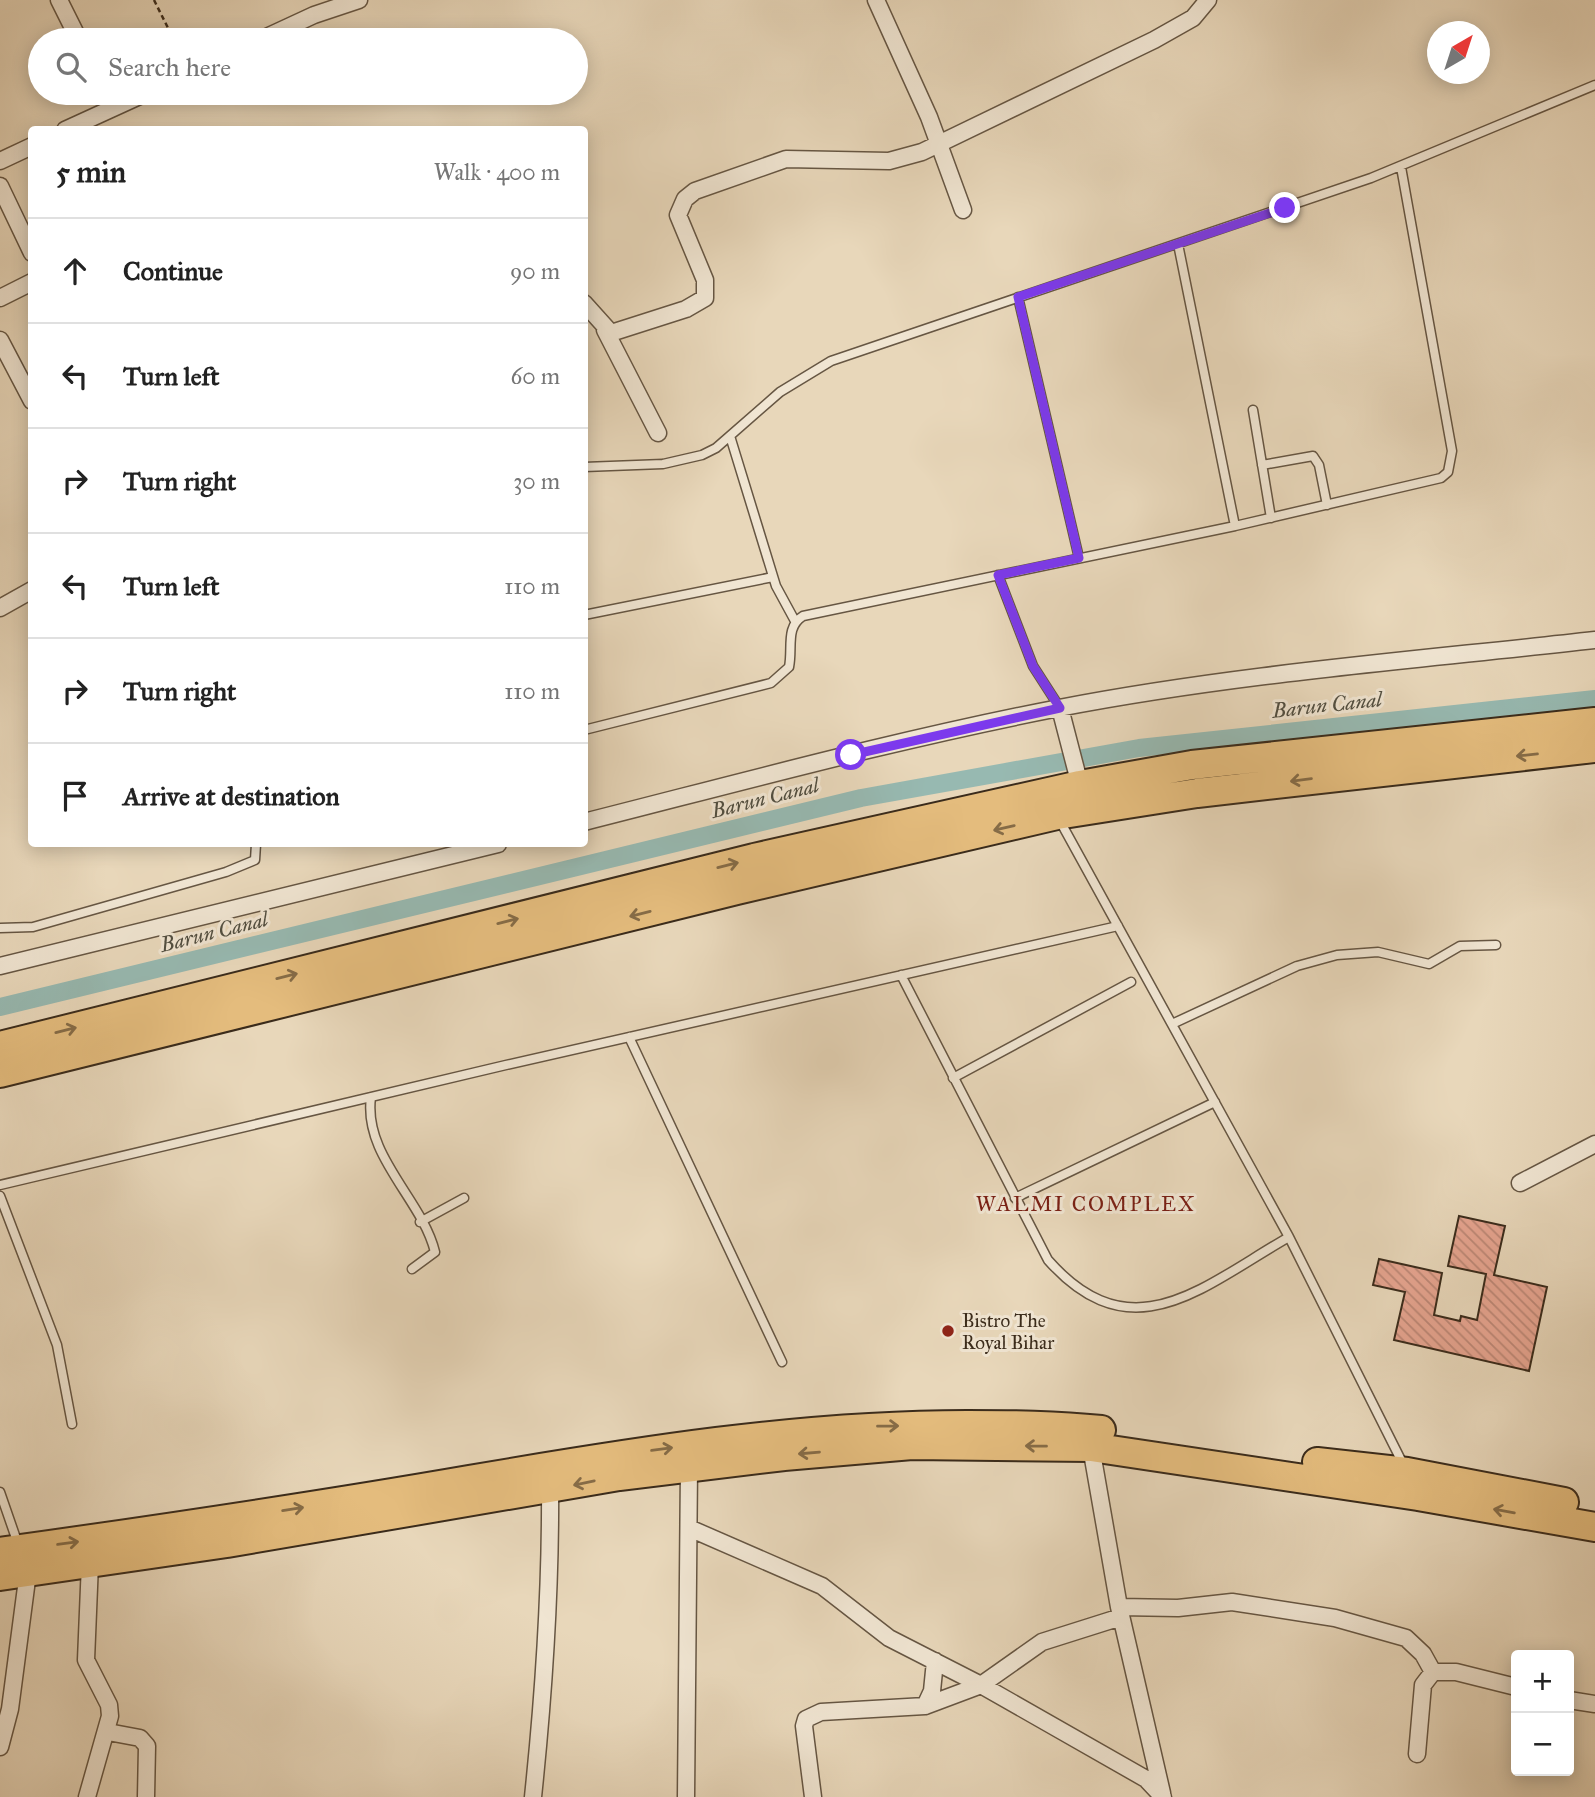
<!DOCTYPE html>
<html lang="en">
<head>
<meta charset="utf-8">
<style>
  body { margin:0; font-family:"IM FELL Great Primer",serif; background:#f2f2f2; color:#222 }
  .controls { position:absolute; right:21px; bottom:21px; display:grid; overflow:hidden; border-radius:7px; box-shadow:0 4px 18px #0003 }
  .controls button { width:63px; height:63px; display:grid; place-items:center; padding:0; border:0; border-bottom:2px solid #e0e0e0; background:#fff; color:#222; font:35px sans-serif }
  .compass { position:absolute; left:1427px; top:21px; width:63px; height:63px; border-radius:50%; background:#fff; box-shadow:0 4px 18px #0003; rotate:39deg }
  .stop { position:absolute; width:21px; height:21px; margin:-16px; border:5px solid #7c3aed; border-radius:50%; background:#fff }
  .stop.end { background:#7c3aed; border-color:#fff; box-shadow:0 2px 7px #0008 }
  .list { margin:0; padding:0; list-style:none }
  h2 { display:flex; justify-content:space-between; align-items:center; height:91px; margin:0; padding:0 28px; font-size:30px }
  h2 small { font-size:23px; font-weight:400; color:#767676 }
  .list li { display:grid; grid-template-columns:46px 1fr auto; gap:21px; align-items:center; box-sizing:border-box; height:105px; padding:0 28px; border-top:2px solid #e0e0e0 }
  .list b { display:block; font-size:26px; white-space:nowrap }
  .list em { font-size:23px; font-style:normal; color:#767676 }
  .icon { flex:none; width:38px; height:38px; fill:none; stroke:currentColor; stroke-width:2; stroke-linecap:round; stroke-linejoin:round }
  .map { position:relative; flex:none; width:1595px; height:1797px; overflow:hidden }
  .search { position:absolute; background:#fff; box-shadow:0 4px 18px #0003; left:28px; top:28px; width:560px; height:77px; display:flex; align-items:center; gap:18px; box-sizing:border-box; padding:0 24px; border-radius:38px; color:#767676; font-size:26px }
  .panel { position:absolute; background:#fff; box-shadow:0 4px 18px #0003; left:28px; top:126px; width:560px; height:721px; border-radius:7px }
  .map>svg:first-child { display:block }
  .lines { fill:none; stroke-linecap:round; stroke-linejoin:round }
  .canal { stroke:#97b9b1; stroke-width:18 }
  .building { fill:url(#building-back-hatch); stroke:#3a2b1b; stroke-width:2 }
  .lane-casing { stroke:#665643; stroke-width:11 }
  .street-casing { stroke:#665643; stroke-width:19 }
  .highway-casing { stroke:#3a2b1b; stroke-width:32 }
  .path { stroke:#3a2b1b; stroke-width:2.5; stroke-dasharray:5 3.5; stroke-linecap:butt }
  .lane { stroke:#f0e5d2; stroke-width:8 }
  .street { stroke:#f0e5d2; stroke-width:16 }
  .highway { stroke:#e4bc7d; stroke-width:28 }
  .oneway { stroke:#866c47 }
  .route { stroke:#7c3aed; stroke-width:9 }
  .poi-dot { fill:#8f2418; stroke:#f0e5d2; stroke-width:2.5 }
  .labels { text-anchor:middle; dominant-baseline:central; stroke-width:6; stroke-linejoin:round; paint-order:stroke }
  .poi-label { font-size:19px; fill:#3a2b1b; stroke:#f0e5d2; text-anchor:start }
  .water-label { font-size:21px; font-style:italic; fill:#514e40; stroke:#f0e5d2 }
  .neighbourhood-label { font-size:21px; letter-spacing:2px; fill:#7a1f14; stroke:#f0e5d2 }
</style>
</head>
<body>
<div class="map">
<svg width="1595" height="1797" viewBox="0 0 1595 1797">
  <defs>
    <pattern id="building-back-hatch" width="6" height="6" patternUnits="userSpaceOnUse" patternTransform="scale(1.75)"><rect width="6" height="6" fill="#e7a591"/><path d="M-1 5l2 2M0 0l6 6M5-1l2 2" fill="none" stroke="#bc8776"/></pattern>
  </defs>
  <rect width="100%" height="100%" fill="#e8d7ba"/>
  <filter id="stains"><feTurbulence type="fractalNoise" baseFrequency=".00286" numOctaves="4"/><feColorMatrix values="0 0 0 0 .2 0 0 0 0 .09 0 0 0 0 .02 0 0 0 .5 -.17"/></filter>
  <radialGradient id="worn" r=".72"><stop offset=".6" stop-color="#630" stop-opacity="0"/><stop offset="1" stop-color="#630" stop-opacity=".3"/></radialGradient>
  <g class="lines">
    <path class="canal" d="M0,1007L861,798L1139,748L1595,699"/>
  </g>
  <path class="building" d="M1459,1216L1505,1226L1494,1275L1547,1287L1529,1371L1394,1340L1405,1292L1373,1285L1379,1259L1442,1273L1434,1315L1460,1321L1461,1316L1477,1320L1486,1274L1448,1266Z"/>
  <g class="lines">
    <defs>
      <path id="lane" d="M1178,244L1235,526
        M1018,297L1079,558
        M1253,410L1271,518
        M730,436L776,586L795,621
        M1262,465L1313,456L1319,465L1327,505
        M584,467L663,464L702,455L716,448L780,392L831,361L1371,178L1595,85
        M998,575L1033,666L1060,708
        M584,615L773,577
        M584,730L771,683L789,667C793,648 785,627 803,616L1235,526L1441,478L1448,472L1452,451L1401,167
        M1060,821L1289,1237L1403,1464
        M0,928L33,927L226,872L255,860L256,844
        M901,975L1048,1260C1132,1355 1203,1286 1289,1237
        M1172,1024L1297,966L1337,955L1378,952L1429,964L1460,946L1496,945
        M629,1037L782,1362
        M953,1078L1131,982
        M371,1097C363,1156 422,1199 435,1252L412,1269
        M0,1185L506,1065L1118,926
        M0,1196L57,1345L72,1424
        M1015,1198L1215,1102
        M420,1222L464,1198
        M0,1492L18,1544"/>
      <path id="street" d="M59,0L79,40
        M876,0L929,117L963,210
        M260,40L314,15L359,0
        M65,130L146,93
        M0,161L32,146
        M0,186L32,253
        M0,298L32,282
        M584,303L611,333L686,309L705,298V280L678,215L685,199L695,191L786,159L889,161L922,152L1154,40L1193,18L1208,0
        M605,330L658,433
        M0,340L32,401
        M0,608L32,590
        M1060,708L1080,785
        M584,822C742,782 899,739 1059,708C1235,674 1417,660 1595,640
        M0,966L498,844
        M1520,1183L1595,1144
        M1091,1447L1119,1607L1162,1793
        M689,1528L822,1586L889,1638L981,1685L1146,1779L1163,1797
        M1119,1607L1178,1608L1232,1602L1335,1618L1406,1638L1423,1654L1433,1672
        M1569,1700L1595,1704
        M925,1706L981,1685L1042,1642L1121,1617
        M108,1732L140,1738L147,1746L146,1797
        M0,1747L10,1709L28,1572
        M1417,1754L1423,1685L1433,1672H1456L1516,1687
        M87,1797L110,1716L109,1705L86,1660L90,1563
        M533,1797C544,1692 551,1588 550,1482
        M686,1797L689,1467
        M813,1797L804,1726L806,1719L821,1712L925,1706L932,1691L935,1661"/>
      <path id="highway" d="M0,1046L754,858L1080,785L1192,765L1595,722
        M0,1073L737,890L1057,815L1197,793L1595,748
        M1317,1462L1407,1472L1564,1502
        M0,1552C157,1530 313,1507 469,1480C634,1452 799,1425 967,1425C1012,1425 1056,1425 1101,1430
        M0,1576L227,1543L619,1476L784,1456L912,1445L1091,1447L1418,1496L1595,1527"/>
    </defs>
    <use href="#lane" class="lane-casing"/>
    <use href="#street" class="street-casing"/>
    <use href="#highway" class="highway-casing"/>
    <path class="path" d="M154,0L174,40"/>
    <use href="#lane" class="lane"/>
    <use href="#street" class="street"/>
    <use href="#highway" class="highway"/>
  </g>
  <defs><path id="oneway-shaft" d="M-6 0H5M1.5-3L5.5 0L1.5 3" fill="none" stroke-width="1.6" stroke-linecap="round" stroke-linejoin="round" transform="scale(1.75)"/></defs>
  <g class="oneway">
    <use href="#oneway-shaft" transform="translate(1527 755) rotate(174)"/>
    <use href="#oneway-shaft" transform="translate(1301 780) rotate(173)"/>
    <use href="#oneway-shaft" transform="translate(1004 828) rotate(167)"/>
    <use href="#oneway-shaft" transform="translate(728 865) rotate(-14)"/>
    <use href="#oneway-shaft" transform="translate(640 914) rotate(166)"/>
    <use href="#oneway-shaft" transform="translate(508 921) rotate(-14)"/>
    <use href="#oneway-shaft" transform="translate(287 976) rotate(-14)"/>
    <use href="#oneway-shaft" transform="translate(66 1030) rotate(-14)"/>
    <use href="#oneway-shaft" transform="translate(888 1426) rotate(-1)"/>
    <use href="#oneway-shaft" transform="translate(1036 1446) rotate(-179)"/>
    <use href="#oneway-shaft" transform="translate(662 1449) rotate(-8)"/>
    <use href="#oneway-shaft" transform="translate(809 1453) rotate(175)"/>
    <use href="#oneway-shaft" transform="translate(584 1483) rotate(168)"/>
    <use href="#oneway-shaft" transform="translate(293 1509) rotate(-9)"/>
    <use href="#oneway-shaft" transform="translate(1504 1511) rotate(-170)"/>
    <use href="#oneway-shaft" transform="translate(68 1543) rotate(-8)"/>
  </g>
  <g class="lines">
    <path class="route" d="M851,755L1060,708L1033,666L998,575L1079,558L1018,297L1285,208"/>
  </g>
  <circle class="poi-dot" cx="948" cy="1331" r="7"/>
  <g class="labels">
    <g class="poi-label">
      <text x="962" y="1320">Bistro The<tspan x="962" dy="22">Royal Bihar</tspan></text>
    </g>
    <g class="water-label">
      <text transform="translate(1327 705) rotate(-6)">Barun Canal</text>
      <text transform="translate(765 798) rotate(-14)">Barun Canal</text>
      <text transform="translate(214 932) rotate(-14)">Barun Canal</text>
    </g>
    <g class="neighbourhood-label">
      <text x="1086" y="1204">WALMI COMPLEX</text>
    </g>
  </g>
  <rect width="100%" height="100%" filter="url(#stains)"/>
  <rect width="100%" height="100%" fill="url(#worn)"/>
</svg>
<div class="controls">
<button>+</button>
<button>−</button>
</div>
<svg class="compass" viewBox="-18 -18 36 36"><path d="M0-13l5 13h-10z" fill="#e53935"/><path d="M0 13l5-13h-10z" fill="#767676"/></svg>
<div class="stop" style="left:851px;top:755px"></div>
<div class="stop end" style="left:1285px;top:208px"></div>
<div class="search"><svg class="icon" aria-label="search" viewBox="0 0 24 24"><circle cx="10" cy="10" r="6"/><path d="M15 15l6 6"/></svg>Search here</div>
<section class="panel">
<h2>5 min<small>Walk · 400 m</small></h2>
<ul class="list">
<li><svg class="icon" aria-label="ahead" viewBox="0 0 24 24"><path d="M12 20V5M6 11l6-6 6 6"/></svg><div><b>Continue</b></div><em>90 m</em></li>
<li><svg class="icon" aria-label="left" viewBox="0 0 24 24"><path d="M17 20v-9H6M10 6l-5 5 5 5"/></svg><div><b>Turn left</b></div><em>60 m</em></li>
<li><svg class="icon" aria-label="right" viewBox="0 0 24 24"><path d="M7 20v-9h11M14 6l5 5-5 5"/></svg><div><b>Turn right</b></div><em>30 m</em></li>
<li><svg class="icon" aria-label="left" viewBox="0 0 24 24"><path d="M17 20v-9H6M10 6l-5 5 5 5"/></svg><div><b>Turn left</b></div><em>110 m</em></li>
<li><svg class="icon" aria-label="right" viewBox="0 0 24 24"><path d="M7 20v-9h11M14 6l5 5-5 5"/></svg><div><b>Turn right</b></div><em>110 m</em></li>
<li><svg class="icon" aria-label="arrive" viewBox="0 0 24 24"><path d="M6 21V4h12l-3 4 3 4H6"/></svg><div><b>Arrive at destination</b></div></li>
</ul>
</section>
</div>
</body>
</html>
